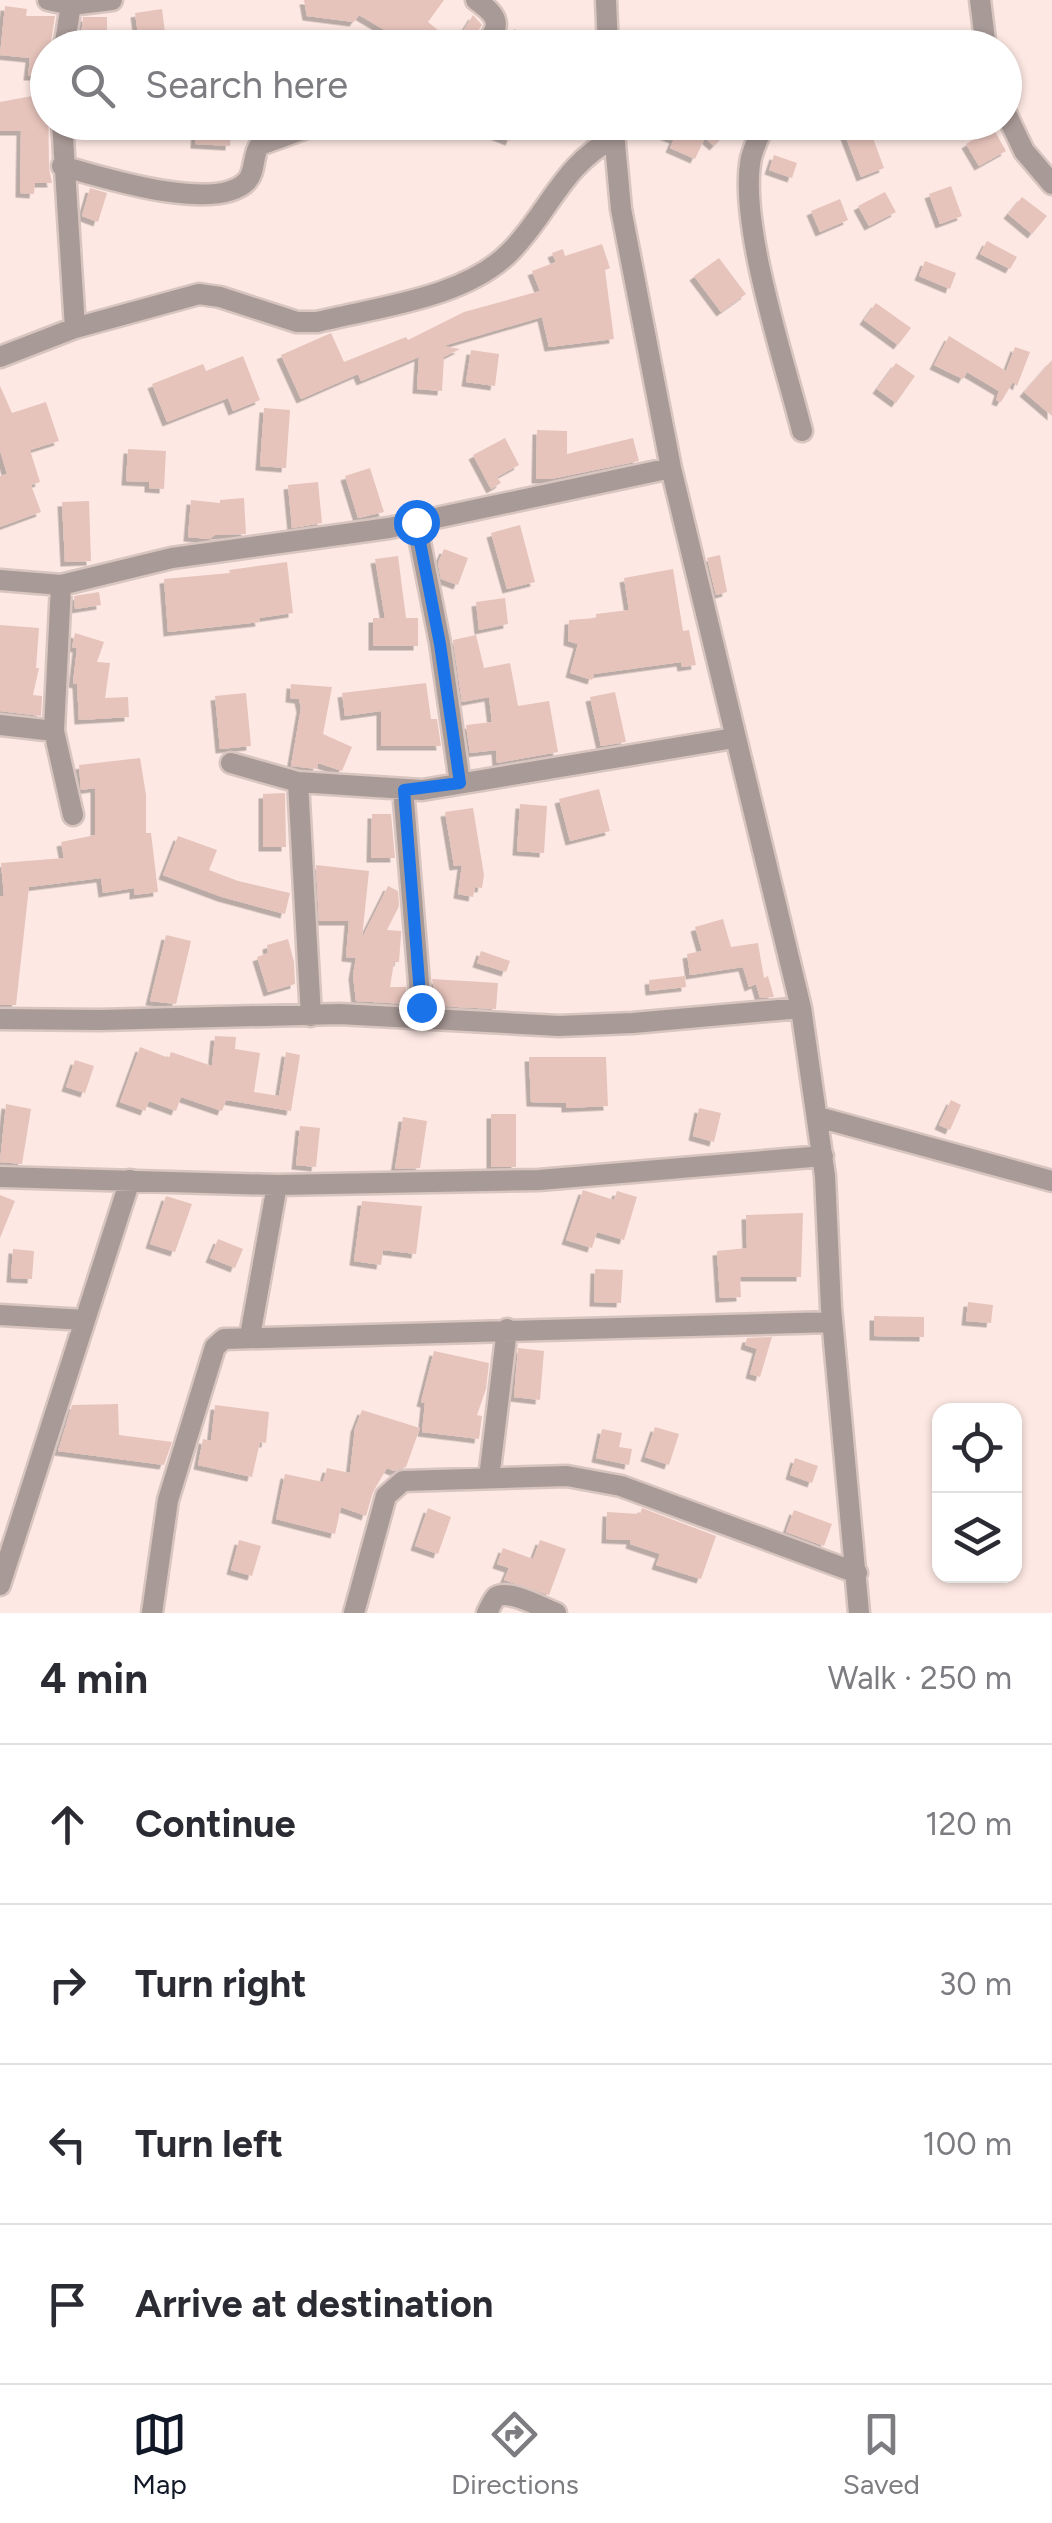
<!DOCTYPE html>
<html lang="en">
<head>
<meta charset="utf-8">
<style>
  body { margin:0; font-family:Figtree,sans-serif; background:#f7f7f7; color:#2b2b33 }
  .controls { position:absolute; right:30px; bottom:30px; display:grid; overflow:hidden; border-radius:20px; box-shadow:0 2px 8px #0004 }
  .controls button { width:90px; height:90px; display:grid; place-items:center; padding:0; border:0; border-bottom:2px solid #e1e1e2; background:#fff; color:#2b2b33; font:50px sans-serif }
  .stop { position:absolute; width:30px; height:30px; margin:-22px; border:8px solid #1a73e8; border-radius:50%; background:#fff }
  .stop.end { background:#1a73e8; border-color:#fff; box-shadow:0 2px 10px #0008 }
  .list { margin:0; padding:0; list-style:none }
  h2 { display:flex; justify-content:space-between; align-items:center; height:130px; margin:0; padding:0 40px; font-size:42px }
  h2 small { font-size:32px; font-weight:400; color:#7c7c81 }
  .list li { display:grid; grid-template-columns:65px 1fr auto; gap:30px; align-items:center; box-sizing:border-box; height:160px; padding:0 40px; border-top:2px solid #e1e1e2 }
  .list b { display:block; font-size:38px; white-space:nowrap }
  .list em { font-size:32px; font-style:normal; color:#7c7c81 }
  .icon { flex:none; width:55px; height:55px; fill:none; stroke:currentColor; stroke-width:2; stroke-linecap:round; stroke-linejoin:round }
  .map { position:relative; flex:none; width:1052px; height:1613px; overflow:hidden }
  .search { position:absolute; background:#fff; box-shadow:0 2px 8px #0004; left:30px; right:30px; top:30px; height:110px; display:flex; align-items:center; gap:25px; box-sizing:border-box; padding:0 35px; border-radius:55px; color:#7c7c81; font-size:38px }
  .sheet { height:770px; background:#fff }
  nav { display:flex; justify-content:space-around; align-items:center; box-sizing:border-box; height:140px; border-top:2px solid #e1e1e2; background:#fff; font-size:28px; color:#7c7c81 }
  nav a { display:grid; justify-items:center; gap:5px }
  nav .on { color:#111827 }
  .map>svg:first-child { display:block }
  .building { fill:#e6c4bc; filter:url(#shadow) }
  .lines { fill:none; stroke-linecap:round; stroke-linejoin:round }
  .minor-casing { stroke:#d8c5c0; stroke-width:25 }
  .minor { stroke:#a89a96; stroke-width:20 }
  .route { stroke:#1a73e8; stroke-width:12 }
</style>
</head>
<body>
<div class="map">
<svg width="1052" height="1613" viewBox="0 0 1052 1613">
  <defs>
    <filter id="shadow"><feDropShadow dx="-4.5" dy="4.5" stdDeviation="0" flood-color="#0004"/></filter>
  </defs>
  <rect width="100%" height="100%" fill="#fde8e3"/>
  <path class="building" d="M304,0H444L428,22L455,44L473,15L482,25L467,48H432L418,36L410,46L390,30L388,32L359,15L354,22L307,16Z
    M5,6L27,9L26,16H55L50,48H48V76H28L30,58L0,55Z
    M162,9L167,48H140L135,13Z
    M83,17H107V48H80Z
    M514,29L556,47V48H506Z
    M48,93L49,168L52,183H35L34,194L20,193L21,131H0V102Z
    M487,122H518L510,141L484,131Z
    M667,122L704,137L699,133L708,122H718L728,131L714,146L705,138L695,159L670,148L674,139L661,134Z
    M840,122H867L884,168L861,177Z
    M196,127L231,129L230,146L195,144Z
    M993,128L1006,151L979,166L966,144Z
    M774,155L797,163L792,178L769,170Z
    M951,186L962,216L940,224L929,194Z
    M90,188L107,193L98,222L82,216Z
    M885,192L896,212L869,226L858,206Z
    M1022,197L1047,216L1032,234L1008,214Z
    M840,199L848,220L820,232L811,211Z
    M987,241L1017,257L1010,269L980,254Z
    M602,244L610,268L605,270L614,339L549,347L542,317L443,346L460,349L444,357L442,391L417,389L419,357L361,381L358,374L301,399L281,355L331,333L344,362L406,337L408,340L464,312L540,291L532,271L556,262L552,253L563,249L565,256Z
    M719,258L746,294L721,312L694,276Z
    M925,261L956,273L950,289L919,276Z
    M876,303L911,328L898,345L864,320Z
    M949,336L1006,371L1015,347L1030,352L1017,386L1013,382L1001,402L996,400L999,391L967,372L963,379L934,365Z
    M471,350L499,354L495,386L466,382Z
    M243,356L260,400L233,411L228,398L167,422L152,384L203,364L206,371Z
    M1052,360V416L1024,392Z
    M896,363L915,376L896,403L877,389Z
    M0,386L12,413L46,402L59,441L30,450L40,482L31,485L41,512L0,527V476L7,474L0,450Z
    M264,408L290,410L286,468L260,466Z
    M537,430L567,431V454L633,438L639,461L551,479H536Z
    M505,438L519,465L497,477L501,483L491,489L473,455Z
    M128,449L166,451L164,489L149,488V482L126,481Z
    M370,468L384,512L358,518L345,476Z
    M318,482L322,523L292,528L288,485Z
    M244,498L246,534L215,535L209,539L188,537L191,500L220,503V500Z
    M89,501L91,561L65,562L62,502Z
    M520,525L535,582L507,589L491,533Z
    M444,549L468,558L458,585L441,579L438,563Z
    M720,555L727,592L716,595L707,558Z
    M398,556L406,618H418V646H373V618H385L375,559Z
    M287,562L293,613L259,618L260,622L168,632L164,579L230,573L229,570Z
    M673,569L683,631L689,630L696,665L682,667L681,662L594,674L592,680L570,673L578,644L568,641L569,620L596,618V614L629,610L624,578Z
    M99,592L101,605L75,609L74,596Z
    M505,598L508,624L479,630L476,602Z
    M0,625L39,628L36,668H39L33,695L42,696L41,716L0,711Z
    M75,633L104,642L97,662L110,663L105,698L128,697L129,717L79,720L77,684L73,683L77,648L72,647Z
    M476,635L484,668L510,663L518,706L549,701L558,752L497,763L496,750L470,753L466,725L492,722L489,697L462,702L453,640Z
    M426,683L431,719H437L441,746H381V711L345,716L342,693Z
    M291,684L332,687L323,734L352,747L342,771L318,763L317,769L291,766L301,708L299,699L290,698Z
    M615,692L626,742L601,746L590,697Z
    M246,693L251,746L220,749L215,696Z
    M140,758L146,795V833H151L158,892L134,895V888L103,893L101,878L29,887L16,1005H0V896H4L1,863L64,858L61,842L95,835V788L81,790L79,765Z
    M599,789L610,831L570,841L559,799Z
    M285,793L286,847H263V794Z
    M520,804L547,806L544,853L517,851Z
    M473,808L484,875L482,888L475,887L473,897L458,894L462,865L454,866L445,812Z
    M372,814H391L395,858H371Z
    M178,836L217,850L209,870L238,881L290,893L285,914L222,897L163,875Z
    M316,865L369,871L362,938L388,886L398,891L399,906L387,930L401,931V935L399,962H394L390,987H406L407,1004L356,1001L353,975L356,958L346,957L349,921H319Z
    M723,919L731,947L758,943L764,978L768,976L774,997L760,998L756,984L749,987L743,967L690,975L687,954L702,951L695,927Z
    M166,935L191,941L176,1004L150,1001Z
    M288,939L294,962L295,984L268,992L257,957L268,953L267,945Z
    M481,951L510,961L506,972L477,963Z
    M685,976L686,987L650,991L649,980Z
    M432,979L498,983L496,1009L437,1006Z
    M215,1036L236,1037L235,1049L260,1053L254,1092L279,1096L286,1052L300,1055L291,1111L226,1100L222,1111L181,1097L176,1111L149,1101L145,1111L120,1102L140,1047L169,1058L171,1052L212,1066Z
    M529,1057H606L608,1106L566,1108V1103L531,1102Z
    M75,1060L94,1066L85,1093L66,1087Z
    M951,1100L961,1105L950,1130L939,1125Z
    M6,1104L31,1109L22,1164L0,1162Z
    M699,1108L721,1113L714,1142L693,1136Z
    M491,1114H516V1167H491Z
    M403,1117L427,1121L420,1168L395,1169Z
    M300,1126L320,1128L316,1167L296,1165Z
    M583,1190L614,1200L617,1191L637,1197L624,1240L597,1232L592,1248L566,1240Z
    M0,1195L15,1201L0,1238Z
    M166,1196L192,1204L175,1252L150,1244Z
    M362,1201L422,1206L416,1254L383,1250L381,1265L354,1261Z
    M803,1213L801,1277H740L741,1297L720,1298L717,1251L747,1248L746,1215Z
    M218,1239L243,1249L235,1268L210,1258Z
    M13,1249L34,1251L32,1279L11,1278Z
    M595,1269L623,1270L621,1303L594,1302Z
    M968,1302L993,1305L991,1323L966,1321Z
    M874,1316L924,1317V1337L874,1336Z
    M772,1337L760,1377L750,1374L757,1349L745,1345L747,1338Z
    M518,1348L544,1351L540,1400L514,1397Z
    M434,1351L489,1363L486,1389L477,1415L482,1416L479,1439L422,1432L425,1403L421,1402Z
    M118,1404L119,1435L172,1442L164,1465L58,1451L72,1405Z
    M215,1405L269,1412L266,1443L260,1442L252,1477L198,1465L203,1439L211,1441Z
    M362,1410L420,1428L406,1467L394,1471L387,1468L373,1492L366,1516L341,1507L335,1534L276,1519L285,1474L323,1482L327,1468L350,1473L355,1428Z
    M655,1427L679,1434L669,1465L645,1457Z
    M602,1429L622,1433L619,1447L632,1449L629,1465L596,1458Z
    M795,1458L818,1466L812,1483L790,1475Z
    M428,1508L451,1517L438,1554L415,1546Z
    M642,1508L716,1536L701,1579L656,1565L660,1554L630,1544L631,1540L606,1539L607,1512L640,1514Z
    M794,1510L832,1524L824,1546L786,1532Z
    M239,1540L261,1546L252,1576L231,1570Z
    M540,1540L566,1549L549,1595L504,1580L509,1568L497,1564L503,1548L533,1559Z"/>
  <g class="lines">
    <defs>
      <path id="minor" d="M48,0L71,5
        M476,0C498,16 505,26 480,48
        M606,0L608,48
        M980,0L986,48
        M64,48L71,5L112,0
        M1004,109L1024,151L1052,184
        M62,122L75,328
        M613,122L621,209L671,468L801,1008L825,1176L831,1308L859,1613
        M765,122C760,134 754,146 751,158C738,223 785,363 802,431
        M62,166C101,177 216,214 247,181C256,171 252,155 260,145L323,122
        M0,357L75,328L199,294L220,297L297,322H317C378,307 466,298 511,251C549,212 563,164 614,138
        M416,522L440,643L460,783
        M0,580L61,585L172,558L389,528L671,468
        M61,585L54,731L73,815
        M0,725L54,731
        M231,763L298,782L422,790L734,738
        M298,782L311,1016
        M403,789L421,1007L429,1019
        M0,1019L100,1020L339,1014L559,1026L633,1023L801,1008
        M818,1117L1052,1181
        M0,1177L277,1185L539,1180L823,1156
        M0,1315L85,1320
        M250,1336L277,1185
        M489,1478L507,1329
        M0,1585L130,1180
        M152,1613L168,1500L215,1347L224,1339L832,1322
        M354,1613L386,1496L403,1481L567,1476L621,1486L857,1573
        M487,1613C489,1609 493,1600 496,1597C510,1589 542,1608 556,1613"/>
    </defs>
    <use href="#minor" class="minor-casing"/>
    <use href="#minor" class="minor"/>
  </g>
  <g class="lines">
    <path class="route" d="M416,522L440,644L460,783L404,790L421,1007"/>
  </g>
</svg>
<div class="controls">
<button><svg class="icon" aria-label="locate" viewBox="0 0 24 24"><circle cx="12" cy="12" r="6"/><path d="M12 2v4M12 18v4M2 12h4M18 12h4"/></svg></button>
<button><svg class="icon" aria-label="layers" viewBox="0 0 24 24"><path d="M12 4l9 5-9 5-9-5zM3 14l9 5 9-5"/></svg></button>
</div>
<div class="stop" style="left:416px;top:522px"></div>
<div class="stop end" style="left:421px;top:1007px"></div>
<div class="search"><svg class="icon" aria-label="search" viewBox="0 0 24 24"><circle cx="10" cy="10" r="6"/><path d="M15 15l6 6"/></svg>Search here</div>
</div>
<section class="sheet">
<h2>4 min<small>Walk · 250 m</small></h2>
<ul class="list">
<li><svg class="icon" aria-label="ahead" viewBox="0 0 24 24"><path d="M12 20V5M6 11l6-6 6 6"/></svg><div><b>Continue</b></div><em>120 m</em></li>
<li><svg class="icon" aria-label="right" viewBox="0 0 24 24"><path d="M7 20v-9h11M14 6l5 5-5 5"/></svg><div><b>Turn right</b></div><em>30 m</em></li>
<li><svg class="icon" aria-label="left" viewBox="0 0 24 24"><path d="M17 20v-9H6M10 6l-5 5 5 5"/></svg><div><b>Turn left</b></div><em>100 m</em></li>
<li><svg class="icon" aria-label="arrive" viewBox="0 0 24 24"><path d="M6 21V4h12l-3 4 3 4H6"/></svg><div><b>Arrive at destination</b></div></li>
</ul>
</section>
<nav>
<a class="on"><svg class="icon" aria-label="map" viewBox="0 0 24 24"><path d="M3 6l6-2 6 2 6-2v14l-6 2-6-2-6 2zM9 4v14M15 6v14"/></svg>Map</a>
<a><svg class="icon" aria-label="directions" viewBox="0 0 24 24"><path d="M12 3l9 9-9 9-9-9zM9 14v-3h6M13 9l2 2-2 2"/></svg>Directions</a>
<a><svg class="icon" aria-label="saved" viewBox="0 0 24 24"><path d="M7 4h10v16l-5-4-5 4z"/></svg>Saved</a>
</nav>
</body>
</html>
